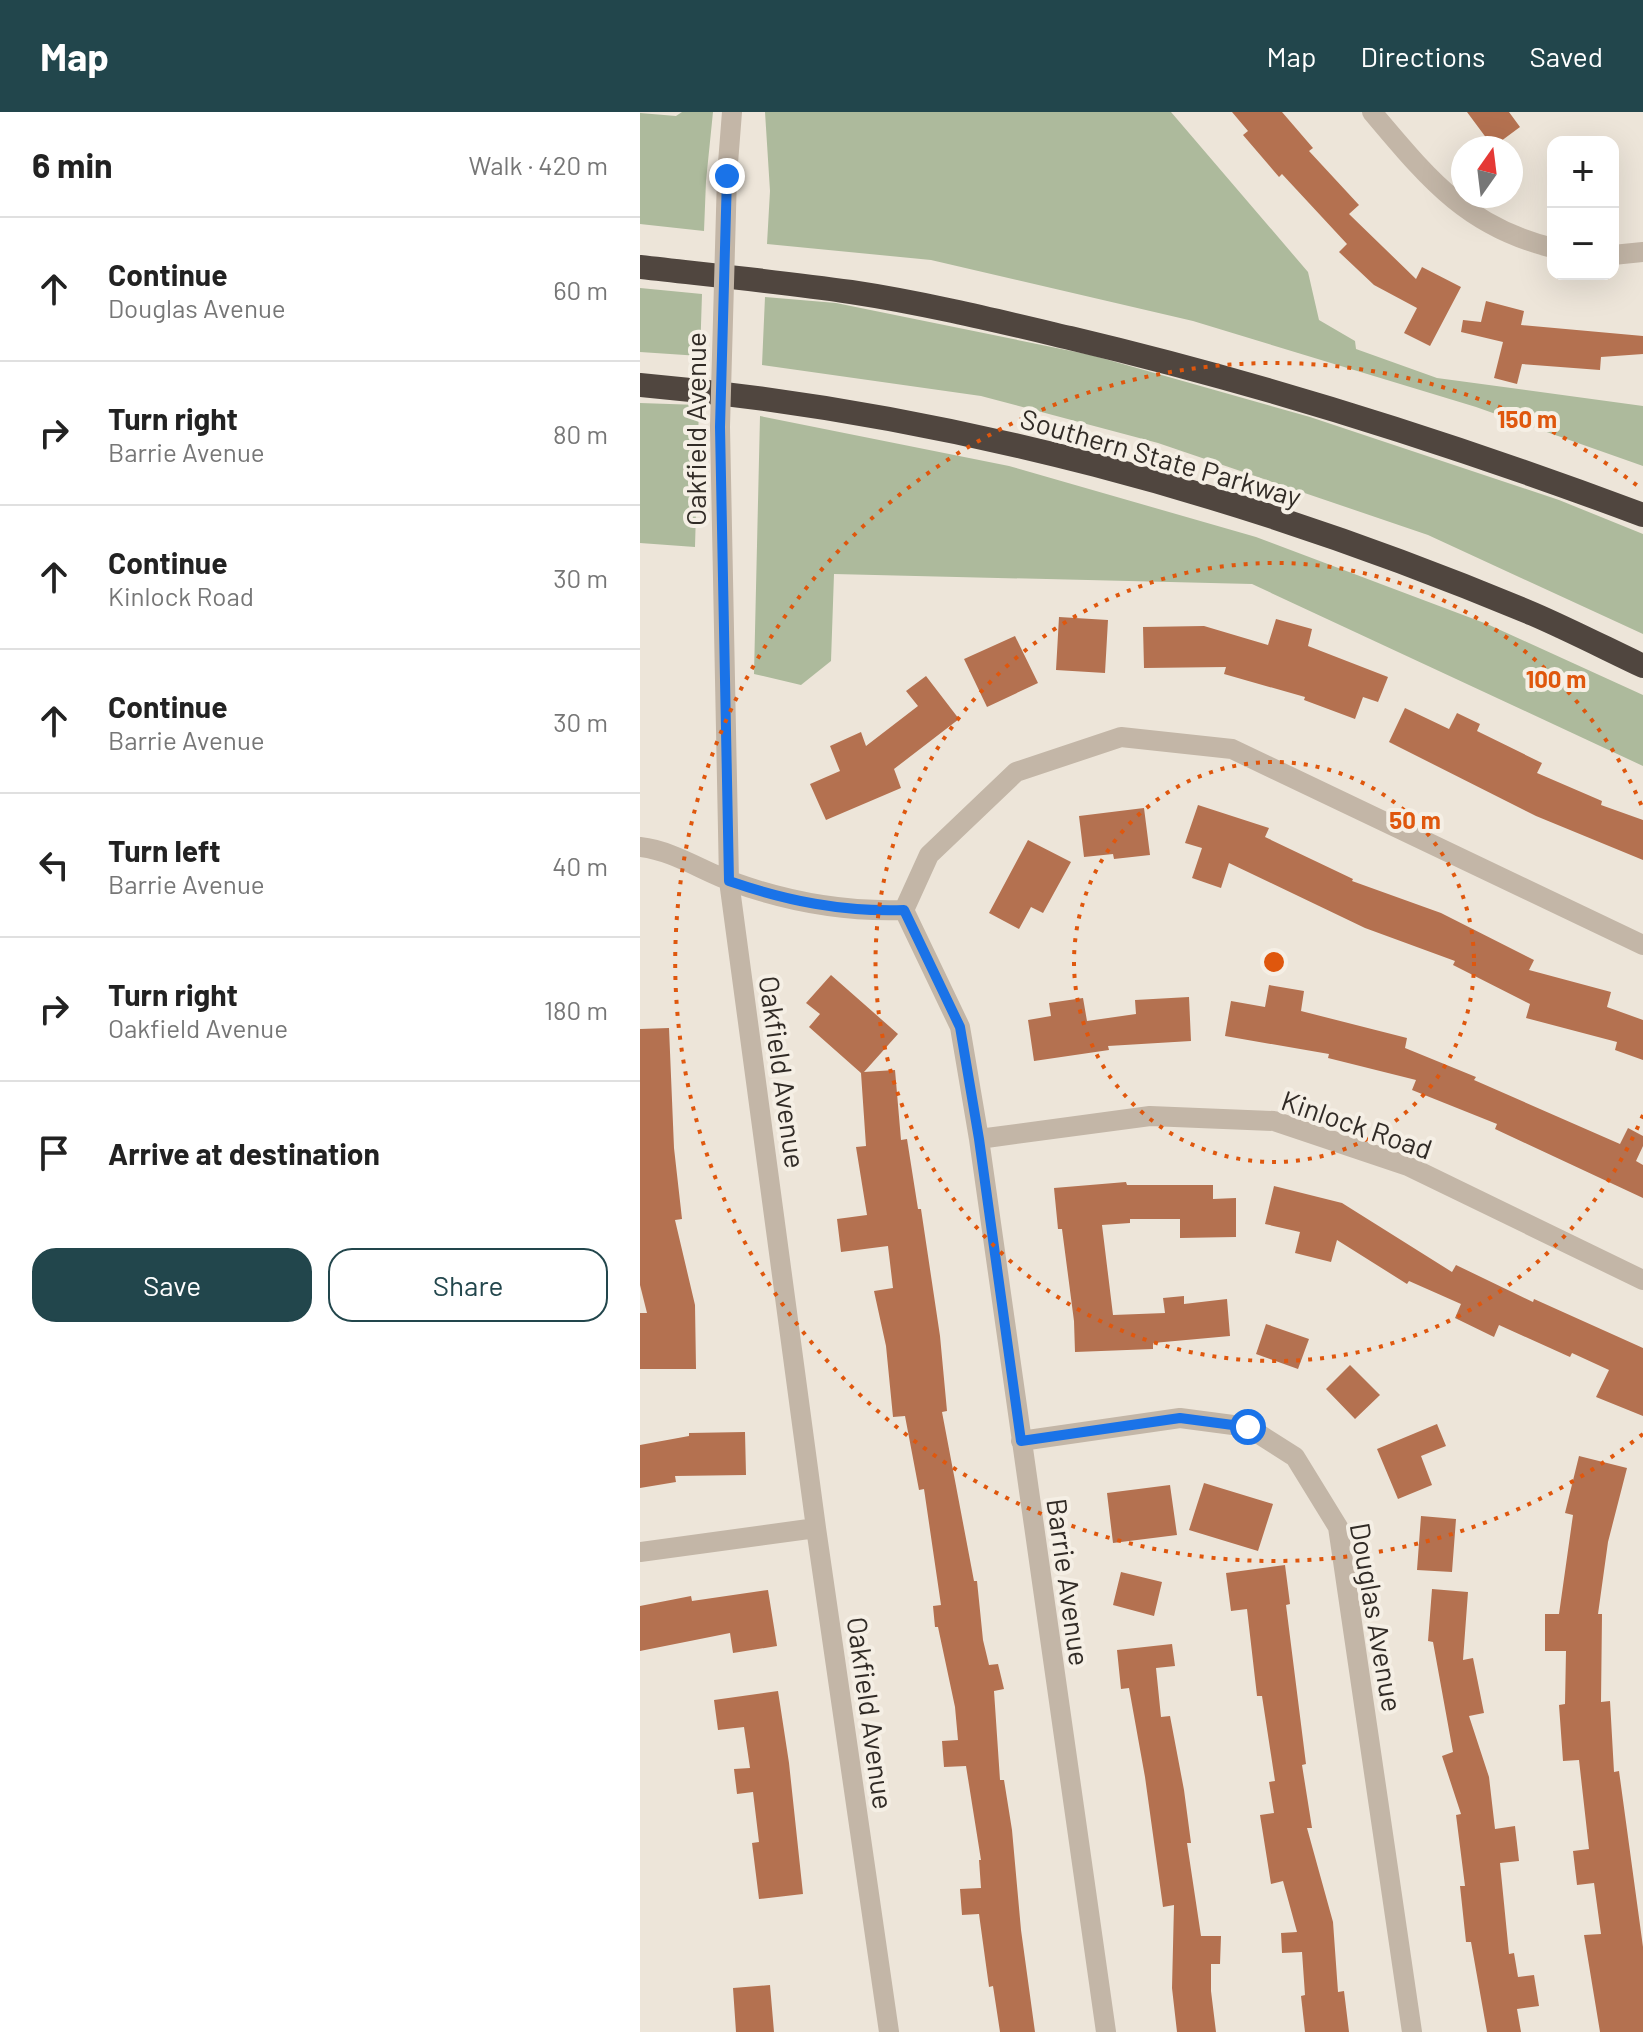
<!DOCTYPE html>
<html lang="en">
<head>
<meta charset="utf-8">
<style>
  body { margin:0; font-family:Barlow,sans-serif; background:#f2f2f2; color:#222 }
  .controls { position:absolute; right:24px; top:24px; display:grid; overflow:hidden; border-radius:16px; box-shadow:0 8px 32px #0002 }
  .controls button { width:72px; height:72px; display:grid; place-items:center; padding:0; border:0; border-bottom:2px solid #e0e0e0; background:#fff; color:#222; font:40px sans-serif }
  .compass { position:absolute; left:811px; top:24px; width:72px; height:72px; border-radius:50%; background:#fff; box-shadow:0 8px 32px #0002; rotate:14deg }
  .stop { position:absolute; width:24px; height:24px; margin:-18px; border:6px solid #1a73e8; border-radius:50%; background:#fff }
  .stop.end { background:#1a73e8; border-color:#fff; box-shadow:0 2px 8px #0008 }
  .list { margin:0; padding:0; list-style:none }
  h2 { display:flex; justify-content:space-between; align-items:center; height:104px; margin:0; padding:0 32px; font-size:34px }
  h2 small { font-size:26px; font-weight:400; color:#767676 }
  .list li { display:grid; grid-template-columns:52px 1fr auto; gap:24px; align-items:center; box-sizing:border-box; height:144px; padding:0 32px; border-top:2px solid #e0e0e0 }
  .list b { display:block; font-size:30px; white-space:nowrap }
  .list p { margin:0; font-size:26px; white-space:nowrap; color:#767676 }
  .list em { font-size:26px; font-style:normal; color:#767676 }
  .actions { display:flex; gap:16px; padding:24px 32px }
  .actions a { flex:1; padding:18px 0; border:2px solid #22464c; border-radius:24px; text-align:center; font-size:28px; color:#22464c }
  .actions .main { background:#22464c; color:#fff }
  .icon { flex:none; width:44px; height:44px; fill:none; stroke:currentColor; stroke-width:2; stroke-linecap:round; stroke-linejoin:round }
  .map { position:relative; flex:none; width:1003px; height:1920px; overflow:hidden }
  header { display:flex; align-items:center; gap:48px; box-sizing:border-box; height:112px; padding:0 40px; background:#22464c; color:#fff }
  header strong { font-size:38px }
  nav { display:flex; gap:44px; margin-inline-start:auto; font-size:28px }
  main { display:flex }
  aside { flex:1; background:#fff }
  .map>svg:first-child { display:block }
  .green { fill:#adba9c }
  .building { fill:#b47150 }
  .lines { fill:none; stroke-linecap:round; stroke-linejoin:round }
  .street { stroke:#c3b6a7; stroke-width:20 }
  .highway { stroke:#50463f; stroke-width:24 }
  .street-bridge { stroke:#c3b6a7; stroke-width:20 }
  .route { stroke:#1a73e8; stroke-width:10 }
  .ring { fill:none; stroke:#df570d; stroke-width:4; stroke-dasharray:4 8 }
  .labels { text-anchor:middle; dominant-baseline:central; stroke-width:8; stroke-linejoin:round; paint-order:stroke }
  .street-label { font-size:28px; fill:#312b26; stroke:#f5efe5 }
  .centre { fill:#df570d; stroke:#f5efe5; stroke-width:4 }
  .ring-label { font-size:24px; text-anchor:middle; font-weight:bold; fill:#df570d; stroke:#f5efe5; stroke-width:8; stroke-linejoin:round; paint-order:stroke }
</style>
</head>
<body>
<header>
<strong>Map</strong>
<nav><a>Map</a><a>Directions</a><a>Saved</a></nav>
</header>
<main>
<aside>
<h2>6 min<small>Walk · 420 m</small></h2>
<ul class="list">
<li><svg class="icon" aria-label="ahead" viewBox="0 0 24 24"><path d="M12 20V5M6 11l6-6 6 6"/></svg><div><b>Continue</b><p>Douglas Avenue</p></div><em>60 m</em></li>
<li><svg class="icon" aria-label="right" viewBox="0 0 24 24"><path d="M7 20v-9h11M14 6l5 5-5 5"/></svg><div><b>Turn right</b><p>Barrie Avenue</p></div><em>80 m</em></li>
<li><svg class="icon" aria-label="ahead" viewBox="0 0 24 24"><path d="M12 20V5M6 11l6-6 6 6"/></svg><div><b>Continue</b><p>Kinlock Road</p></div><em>30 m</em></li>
<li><svg class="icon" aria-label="ahead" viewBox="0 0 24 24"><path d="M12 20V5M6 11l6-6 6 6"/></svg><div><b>Continue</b><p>Barrie Avenue</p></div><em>30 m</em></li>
<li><svg class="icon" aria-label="left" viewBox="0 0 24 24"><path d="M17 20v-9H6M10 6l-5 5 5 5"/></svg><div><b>Turn left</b><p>Barrie Avenue</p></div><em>40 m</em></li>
<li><svg class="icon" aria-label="right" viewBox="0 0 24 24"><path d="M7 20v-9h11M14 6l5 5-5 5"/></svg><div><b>Turn right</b><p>Oakfield Avenue</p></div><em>180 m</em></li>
<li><svg class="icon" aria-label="arrive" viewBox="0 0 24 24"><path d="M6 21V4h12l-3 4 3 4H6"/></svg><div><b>Arrive at destination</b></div></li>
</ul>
<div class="actions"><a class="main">Save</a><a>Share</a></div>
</aside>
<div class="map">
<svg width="1003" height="1920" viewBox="0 0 1003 1920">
  <rect width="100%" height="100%" fill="#ede5d9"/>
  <path class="green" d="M42,0H73L66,69L64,119L0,112V1L36,4Z
    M125,0H531L668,160L679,208L715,229L716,237L797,266L1003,294V354L836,295L553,209L291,148L127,132L130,79Z
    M0,176L62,182L60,244L0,240Z
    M125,185L196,191L451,243L670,305L919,388L1003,422V522L788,423L518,331L341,284L122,253Z
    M0,291L59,293L55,435L0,431Z
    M120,304L369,354L616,425L847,512L1003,583V654L612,472L194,462L191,549L161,573L114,562Z"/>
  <path class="building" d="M592,0H642L673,36L669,39L719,93L709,102L776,167L782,155L821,175L790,234L764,221L777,196L734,173L699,140L707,132L642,62L639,65L603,23L608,19Z
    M827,0H869L880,15L853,35Z
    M846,189L884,199L881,213L1003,224V242L961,245L960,258L882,252L877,272L854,266L863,230L821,220L823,208L841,210Z
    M419,505L468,508L465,561L416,558Z
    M636,507L672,517L668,534L748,565L738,590L723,585L715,607L664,588L665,585L584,562L586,555L504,556L503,515L564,514L628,533Z
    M375,524L398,571L347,595L324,547Z
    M286,564L319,607L254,657L261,676L186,708L170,672L200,659L190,634L221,620L226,634L278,594L266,579Z
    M765,596L809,617L817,601L840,612L837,619L902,651L897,661L962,689L961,693L1003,708V748L896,704L749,630Z
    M558,693L629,716L625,725L713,767L712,769L801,801L894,848L889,858L971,880L967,895L1003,908V948L975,938L977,930L886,906L890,892L813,853L815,849L725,816L589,751L581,776L552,766L562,736L545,731Z
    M504,696L510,743L474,747L473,742L444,745L439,704Z
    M388,728L431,750L403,801L391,795L379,817L349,801Z
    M191,863L258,922L224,960L255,958L261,1028L267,1027L278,1097H281L300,1224L307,1299L302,1300L334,1469H337L343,1528L349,1553L358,1552L364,1577L354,1579L360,1668H364L372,1718L381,1818L395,1920H360L353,1874L349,1875L339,1802L322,1803L320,1777L341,1776L339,1748H341L326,1654L304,1655L302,1629L318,1628L315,1595L298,1515H295L293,1494L301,1493L284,1377L279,1378L265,1304L253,1305L246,1234L234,1179L253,1176L248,1134L201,1140L197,1107L227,1103L216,1035L226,1034L221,961L169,915L180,902L166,891Z
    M629,873L664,879L661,899L767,926L765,936L836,965L834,968L980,1032L988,1016L1003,1024V1034L996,1049L1003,1053V1086L855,1017L857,1012L772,978L776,968L688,946L689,942L585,924L591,889L625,895Z
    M549,885L551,929L468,934L469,938L394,949L388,908L411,904L409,891L443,886L447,909L496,902L495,888Z
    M29,916L34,1036L42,1107L35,1108L55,1193L56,1257H0V1201H7L0,1173V917Z
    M486,1070L487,1073H573V1087L596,1086V1125L540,1126V1107H490V1111L462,1113L473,1203L525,1201L523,1186L544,1184V1192L587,1187L590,1224L513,1231V1237L435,1240L434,1209L422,1117H418L414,1076Z
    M634,1074L702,1091L812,1160L816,1153L893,1190L894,1187L1003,1236V1304L956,1285L969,1258L932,1241L930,1245L859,1213L854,1225L815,1206L821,1192L769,1169L767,1172L697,1128L691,1150L655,1141L660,1120L625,1112Z
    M626,1212L669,1227L658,1257L616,1242Z
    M710,1253L740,1283L715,1307L686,1277Z
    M797,1312L806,1334L781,1344L792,1373L758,1387L737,1337Z
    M105,1320L106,1363L35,1364L36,1370L0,1376V1333L49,1324V1321Z
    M939,1344L987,1356L968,1430L958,1502H962L961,1590L970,1589L974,1660L979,1659L1003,1835V1920H960L944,1823L961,1822L954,1771L937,1773L933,1739L949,1737L939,1648L923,1649L919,1593L925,1592L926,1539H905V1502H919L933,1403L925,1401Z
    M564,1371L633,1392L618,1439L549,1418Z
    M530,1373L537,1423L473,1431L467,1381Z
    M781,1404L816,1407L812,1460L777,1458Z
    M645,1453L650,1492L646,1493L666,1652L662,1653L672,1716H667L693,1810L698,1880L704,1879L709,1920H665L661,1884L665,1883L662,1840L642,1841L641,1821L657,1820L643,1769L631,1772L620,1703L634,1701L629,1670L635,1669L622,1584H617L607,1497L591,1499L586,1461Z
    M481,1460L522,1470L514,1504L473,1493Z
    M792,1477L828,1480L823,1548L833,1546L844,1601L829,1604L849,1665L855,1717L875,1714L879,1749L860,1751L869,1842L874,1841L878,1865L894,1863L899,1894L877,1897L881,1920H847L831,1830H826L820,1774H825L816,1703L821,1702L802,1644L813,1640L793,1530L788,1529Z
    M128,1478L137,1534L93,1541L90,1521L0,1539V1494L51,1484L52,1489Z
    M532,1532L535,1554L516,1556L521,1605L530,1604L544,1678L551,1731H547L561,1824H581L580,1852H571V1879L576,1920H537L532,1876L534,1793L523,1795L505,1665L489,1576L481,1577L477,1538Z
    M138,1579L149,1651L163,1782L119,1787L112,1731L119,1730L113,1680L97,1682L94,1657L110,1656L104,1615L78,1618L74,1588Z
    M130,1873L134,1920H96L93,1876Z"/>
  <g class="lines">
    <path class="street" d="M732,0C787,65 826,115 913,136
      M87,64L92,0
      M973,143L1003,140
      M80,315L89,769L176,1416L249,1920
      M0,735C34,739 62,759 93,770C148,790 205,800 264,798L320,915L339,1027L466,1920
      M264,798L289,743L376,660L481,625L592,637L1003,833
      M339,1027L510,1004L634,1009L768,1054L1003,1168
      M381,1329L540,1306L608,1315L655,1345L698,1415L772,1920
      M0,1440L176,1416"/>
    <path class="highway" d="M0,155C70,163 141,170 211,180C284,191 358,209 430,226C624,272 816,333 1003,403
      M0,273C307,300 610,383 893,502C930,518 967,537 1003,554"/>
    <path class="street-bridge" d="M80,315L87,64"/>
  </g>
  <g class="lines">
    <path class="route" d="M87,64L80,315L89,769C147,789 202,800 264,798L320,915L339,1027L381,1329L540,1306L608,1315"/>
  </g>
  <g class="ring">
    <circle cx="634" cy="850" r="200"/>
    <path d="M1003 1003A399 399 0 1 1 1003 697"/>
    <path d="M1003 1322A599 599 0 1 1 1003 378"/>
  </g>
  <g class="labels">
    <g class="street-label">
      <text transform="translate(55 317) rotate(-90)">Oakfield Avenue</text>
      <text transform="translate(521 345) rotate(16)">Southern State Parkway</text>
      <text transform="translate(143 960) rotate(82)">Oakfield Avenue</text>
      <text transform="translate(717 1012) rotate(19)">Kinlock Road</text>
      <text transform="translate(429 1470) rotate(82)">Barrie Avenue</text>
      <text transform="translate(737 1505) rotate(80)">Douglas Avenue</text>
      <text transform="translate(231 1601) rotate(82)">Oakfield Avenue</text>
    </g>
  </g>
  <circle cx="634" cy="850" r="12" class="centre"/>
  <g class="ring-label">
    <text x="887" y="316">150 m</text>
    <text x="916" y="576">100 m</text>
    <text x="775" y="717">50 m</text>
  </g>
</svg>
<div class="controls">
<button>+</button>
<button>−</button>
</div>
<svg class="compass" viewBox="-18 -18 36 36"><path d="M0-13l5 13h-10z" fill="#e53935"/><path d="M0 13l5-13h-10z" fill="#767676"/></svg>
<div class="stop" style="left:608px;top:1315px"></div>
<div class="stop end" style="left:87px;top:64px"></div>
</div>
</main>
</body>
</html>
